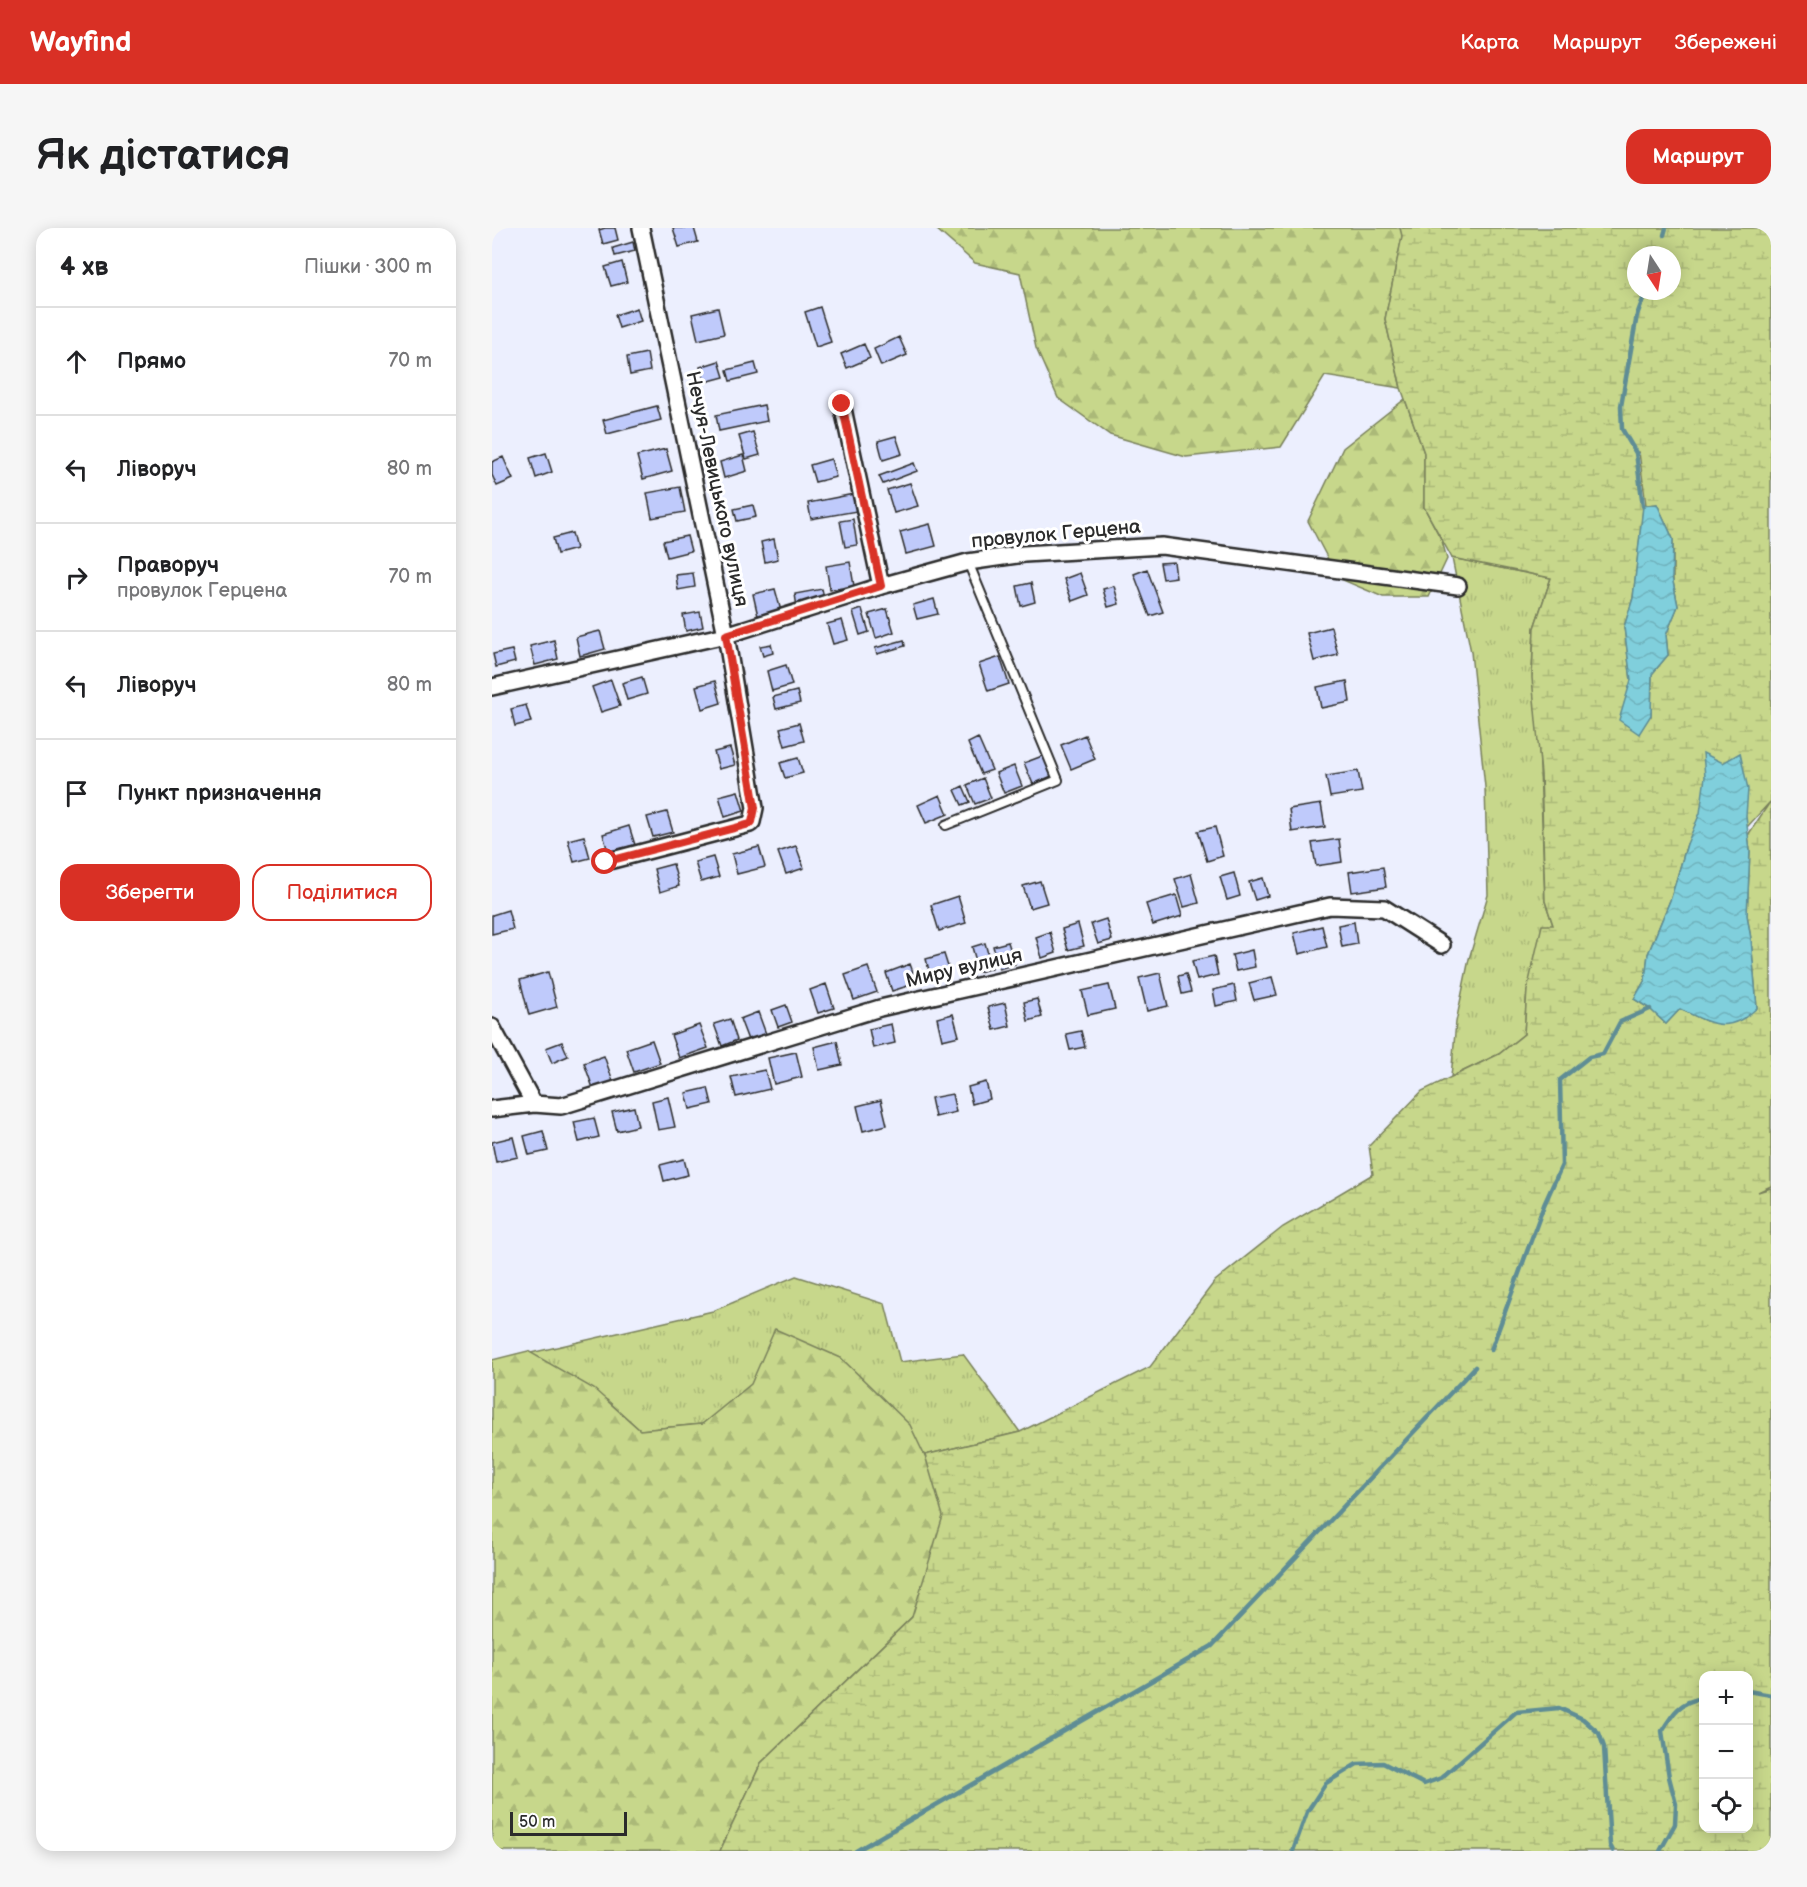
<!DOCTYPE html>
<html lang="uk">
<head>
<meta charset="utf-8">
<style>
  body { margin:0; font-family:"Balsamiq Sans",sans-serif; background:#f6f6f6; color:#202124 }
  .controls { position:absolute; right:18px; bottom:18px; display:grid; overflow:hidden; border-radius:12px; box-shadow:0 3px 15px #0003 }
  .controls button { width:54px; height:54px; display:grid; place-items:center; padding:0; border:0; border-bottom:2px solid #e0e0e0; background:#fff; color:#202124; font:30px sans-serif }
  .compass { position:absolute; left:1135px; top:18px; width:54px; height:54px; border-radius:50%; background:#fff; box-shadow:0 3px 15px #0003; rotate:168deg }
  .scale { position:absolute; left:18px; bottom:15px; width:117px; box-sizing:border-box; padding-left:6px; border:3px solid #2b2b2b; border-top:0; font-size:16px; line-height:21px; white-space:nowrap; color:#2b2b2b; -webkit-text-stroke:4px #fff; paint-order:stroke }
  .stop { position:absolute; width:18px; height:18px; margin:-14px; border:4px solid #d93025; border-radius:50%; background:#fff }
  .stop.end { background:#d93025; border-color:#fff; box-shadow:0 2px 6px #0008 }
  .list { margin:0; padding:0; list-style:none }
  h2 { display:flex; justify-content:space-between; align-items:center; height:78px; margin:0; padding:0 24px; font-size:26px }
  h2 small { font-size:20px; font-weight:400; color:#757577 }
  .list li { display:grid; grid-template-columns:39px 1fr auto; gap:18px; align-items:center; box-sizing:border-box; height:108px; padding:0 24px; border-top:2px solid #e0e0e0 }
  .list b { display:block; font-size:22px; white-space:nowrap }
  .list p { margin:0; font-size:20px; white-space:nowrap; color:#757577 }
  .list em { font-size:20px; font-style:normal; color:#757577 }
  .actions { display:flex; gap:12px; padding:18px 24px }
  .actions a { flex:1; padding:14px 0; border:2px solid #d93025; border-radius:18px; text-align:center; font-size:21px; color:#d93025 }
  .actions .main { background:#d93025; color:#fff }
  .icon { flex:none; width:33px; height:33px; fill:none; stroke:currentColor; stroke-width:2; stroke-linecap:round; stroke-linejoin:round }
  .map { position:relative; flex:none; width:1279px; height:1623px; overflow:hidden; border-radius:18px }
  header { display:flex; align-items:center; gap:36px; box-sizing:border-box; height:84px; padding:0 30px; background:#d93025; color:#fff }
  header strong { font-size:28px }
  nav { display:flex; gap:33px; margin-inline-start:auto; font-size:21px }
  .intro { display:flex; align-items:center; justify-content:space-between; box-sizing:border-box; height:144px; padding:0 36px }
  h1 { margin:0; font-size:42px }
  .button { padding:15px 27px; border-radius:18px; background:#d93025; color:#fff; font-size:21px; font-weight:700 }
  main { display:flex; gap:36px; padding:0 36px }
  aside { flex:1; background:#fff; border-radius:18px; box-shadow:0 3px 15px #0003 }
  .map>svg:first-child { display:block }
  .grass { fill:url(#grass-tufts); stroke:#79815b; stroke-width:1.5 }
  .forest { fill:url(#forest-firs); stroke:#79815b; stroke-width:1.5 }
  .wetland { fill:url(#wetland-marsh); stroke:#79815b; stroke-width:1.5; fill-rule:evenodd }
  .water { fill:url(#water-waves); stroke:#5e8d95; stroke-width:1.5 }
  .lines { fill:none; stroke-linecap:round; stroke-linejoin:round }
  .stream { stroke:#5e8d95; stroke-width:4.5 }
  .building { fill:#bfcafb; stroke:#2b2b2b; stroke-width:1.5 }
  .lane-casing { stroke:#2b2b2b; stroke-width:12 }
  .street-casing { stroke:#2b2b2b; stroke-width:20 }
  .lane { stroke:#fff; stroke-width:8 }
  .street { stroke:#fff; stroke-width:15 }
  .route { stroke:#d93025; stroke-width:8 }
  .labels { text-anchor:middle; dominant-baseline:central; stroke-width:6; stroke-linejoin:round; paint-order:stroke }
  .street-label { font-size:20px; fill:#2b2b2b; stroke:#fff }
</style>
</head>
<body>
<header>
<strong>Wayfind</strong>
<nav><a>Карта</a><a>Маршрут</a><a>Збережені</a></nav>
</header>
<div class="intro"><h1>Як дістатися</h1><a class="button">Маршрут</a></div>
<main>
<aside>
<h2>4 хв<small>Пішки · 300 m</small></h2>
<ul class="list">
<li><svg class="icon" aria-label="ahead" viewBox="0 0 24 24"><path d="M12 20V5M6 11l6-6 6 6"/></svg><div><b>Прямо</b></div><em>70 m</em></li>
<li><svg class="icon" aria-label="left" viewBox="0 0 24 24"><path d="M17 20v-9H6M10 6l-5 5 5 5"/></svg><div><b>Ліворуч</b></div><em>80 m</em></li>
<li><svg class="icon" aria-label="right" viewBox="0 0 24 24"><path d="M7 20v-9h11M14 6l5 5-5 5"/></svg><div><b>Праворуч</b><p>провулок Герцена</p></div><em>70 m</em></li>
<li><svg class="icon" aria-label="left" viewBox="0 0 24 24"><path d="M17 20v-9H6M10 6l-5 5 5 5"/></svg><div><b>Ліворуч</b></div><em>80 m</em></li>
<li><svg class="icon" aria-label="arrive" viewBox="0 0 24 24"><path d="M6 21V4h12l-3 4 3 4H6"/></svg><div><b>Пункт призначення</b></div></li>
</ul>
<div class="actions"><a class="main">Зберегти</a><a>Поділитися</a></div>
</aside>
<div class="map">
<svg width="1279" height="1623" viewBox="0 0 1279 1623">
  <defs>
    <pattern id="grass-tufts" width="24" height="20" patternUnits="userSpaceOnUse" patternTransform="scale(1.5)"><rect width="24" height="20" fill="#c7d78b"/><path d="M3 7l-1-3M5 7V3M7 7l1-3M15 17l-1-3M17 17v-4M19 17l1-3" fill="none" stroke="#abb978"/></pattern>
    <pattern id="forest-firs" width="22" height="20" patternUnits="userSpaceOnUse" patternTransform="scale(1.5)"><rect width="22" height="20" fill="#c7d78b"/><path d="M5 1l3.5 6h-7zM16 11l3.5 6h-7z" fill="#abb978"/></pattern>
    <pattern id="wetland-marsh" width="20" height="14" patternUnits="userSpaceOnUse" patternTransform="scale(1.5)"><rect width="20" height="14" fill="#c7d78b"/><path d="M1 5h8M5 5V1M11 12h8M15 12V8" fill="none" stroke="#abb978"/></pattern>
    <pattern id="water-waves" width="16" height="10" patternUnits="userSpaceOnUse" patternTransform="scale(1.5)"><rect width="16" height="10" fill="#80cfdc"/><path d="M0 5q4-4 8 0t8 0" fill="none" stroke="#6fb2bd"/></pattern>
  </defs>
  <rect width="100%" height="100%" fill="#eceffe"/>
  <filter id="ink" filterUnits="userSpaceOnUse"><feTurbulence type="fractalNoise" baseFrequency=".0167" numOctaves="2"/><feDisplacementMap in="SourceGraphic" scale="12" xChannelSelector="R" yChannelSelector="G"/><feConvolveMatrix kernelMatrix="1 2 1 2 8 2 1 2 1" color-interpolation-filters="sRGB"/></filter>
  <g filter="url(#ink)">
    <path class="grass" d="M960,330L1059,350L1042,400L1040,443L1047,515L1053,673L1061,697L1035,762L1032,806L1007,826L959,849L964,794L977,731L996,667L993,559L979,424Z
      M304,1048L393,1076L408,1134L471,1126L528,1204L433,1227L264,1159L210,1196L148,1202L115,1172L30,1127L221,1083Z"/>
    <path class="forest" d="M443,0H912L893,91L909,160L833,148L789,219L694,229L618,207L566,170L544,120L528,45L483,35Z
      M913,171L932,225V279L950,313L955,331L937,369H891L846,350L816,293L851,220Z
      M283,1101L349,1130L418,1197L461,1288L426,1383L269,1535L228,1623H0V1132L36,1123L102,1161L148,1202L210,1196L259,1156Z"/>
    <path class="wetland" d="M908,0H1279V958L1266,964L1279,960V1623H228L269,1535L420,1389L451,1288L433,1227L528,1204L658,1139L723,1053L791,999L881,946L877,918L930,863L1007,826L1032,806L1035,762L1050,697H1061L1053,673L1049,546L1040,450L1042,400L1059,350L960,330L932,279V225L909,160L893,91L910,8ZM1169,24L1168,27H1180V63H1144V27H1167ZM1147,224L1154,277L1165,276L1181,311V354L1186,378L1174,407L1176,427L1160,446L1159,487L1139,452L1132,399L1141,370L1151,281L1144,225ZM1278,574L1256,607L1258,623L1255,687L1259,711L1265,780L1214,793L1188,781L1174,796L1158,781L1142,771L1153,752L1156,726L1179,670L1195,616L1253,609L1255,599ZM1212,1448H1256V1600H1212Z"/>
    <path class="water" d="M1165,276L1181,311L1180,349L1186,378L1174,407L1176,427L1160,446L1159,487L1147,506L1127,492L1139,452L1132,399L1141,370L1151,278Z
      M1211,525L1231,535L1248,525L1256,561L1254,588L1258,623L1255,687L1259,711L1265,780C1236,807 1220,796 1188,781L1174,796L1157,780L1142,771L1153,752L1156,726L1179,670L1195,616L1208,585L1213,549Z"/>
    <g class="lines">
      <path class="stream" d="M1172,7L1174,0
        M1151,278L1144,225L1130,201L1129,178L1145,87L1154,63
        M999,1122L1052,977L1070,937L1068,852L1097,829L1111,826L1128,794L1158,781
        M1256,1463L1279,1467
        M364,1623L720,1418L983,1139
        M801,1623L815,1584L834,1555L865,1536L891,1535L932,1556L949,1550L1024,1484L1067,1480L1091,1491L1107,1505L1112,1519L1118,1617L1121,1623
        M1168,1623L1183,1596L1184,1576L1177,1549L1170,1503C1181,1485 1188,1473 1212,1470"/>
    </g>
    <path class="building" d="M113,0H123L126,12L111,16L107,2Z
      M181,0H202L206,14L187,19Z
      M141,14L143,23L123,28L121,20Z
      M130,34L135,54L119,58L113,39Z
      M328,79L339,114L324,119L313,84Z
      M145,80L149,93L127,100L123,87Z
      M226,80L232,106L206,112L200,86Z
      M407,109L415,127L389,138L382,121Z
      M372,116L378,130L355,140L349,126Z
      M155,125L158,143L138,147L135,129Z
      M227,133L232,149L213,154L208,139Z
      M263,135L266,146L238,153L235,142Z
      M272,177L275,193L227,203L224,187Z
      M165,178L169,192L115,206L111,192Z
      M261,204L268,227L254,231L247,208Z
      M404,208L410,226L391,232L386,213Z
      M174,221L180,243L151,251L145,228Z
      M54,225L60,244L44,250L38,230Z
      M251,227L255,243L232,250L228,234Z
      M11,229L21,251L5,258L0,247V234Z
      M339,231L344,249L323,254L318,237Z
      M422,235L425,243L391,256L387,248Z
      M418,255L426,278L402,285L395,262Z
      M188,259L193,284L160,290L155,265Z
      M362,266L365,283L319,291L316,275Z
      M261,277L264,289L245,293L242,281Z
      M361,291L365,317L353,319L348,293Z
      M438,296L444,318L414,326L408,304Z
      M80,305L84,321L65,326L61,310Z
      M195,308L199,323L175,329L171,313Z
      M282,311L286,331L273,334L269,314Z
      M358,334L362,358L338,362L334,338Z
      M682,334L684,349L671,351L668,335Z
      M655,341L671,384L658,388L642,346Z
      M201,345L203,359L186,362L184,347Z
      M588,345L596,367L580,373L572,351Z
      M539,355L543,374L529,378L525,358Z
      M622,358L627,376L616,379L611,361Z
      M283,361L289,383L266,388L261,366Z
      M330,361L333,374L305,379L303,366Z
      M442,371L446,386L425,391L421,377Z
      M370,381L377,404L368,407L361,384Z
      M395,381L402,404L384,410L377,386Z
      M208,384L211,399L194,403L191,387Z
      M350,392L356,412L341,416L335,396Z
      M839,399L846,427L822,433L815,405Z
      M108,403L113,421L88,428L84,409Z
      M62,412L66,431L43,437L38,418Z
      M412,412L413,418L385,426L383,420Z
      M279,416L281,425L271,428L268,418Z
      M20,422L23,434L4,439L1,426Z
      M508,429L517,456L496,463L487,436Z
      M294,437L300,457L280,463L275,443Z
      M150,449L155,466L135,472L130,455Z
      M119,452L128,478L109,484L100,459Z
      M223,453L229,475L210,481L204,458Z
      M855,453L858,474L829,480L825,459Z
      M305,463L308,475L284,481L281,469Z
      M34,477L39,494L23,498L19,481Z
      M307,495L312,513L293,518L288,500Z
      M593,507L603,531L579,541L569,517Z
      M486,510L500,542L489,546L476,515Z
      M238,520L243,537L227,541L222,524Z
      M553,527L562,547L541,556L532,535Z
      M306,530L311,545L293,550L288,535Z
      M522,538L530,558L512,565L504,545Z
      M866,543L870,564L838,569L834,548Z
      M491,550L499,570L483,576L475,557Z
      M471,558L478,574L470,577L463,562Z
      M246,563L252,583L233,589L227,568Z
      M448,567L456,586L434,595L426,577Z
      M829,576L833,599L800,604L797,581Z
      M175,584L181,604L161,609L155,589Z
      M137,598L143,617L116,624L111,606Z
      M723,599L731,628L715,633L706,603Z
      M92,608L98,630L82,634L76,612Z
      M847,611L850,634L824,638L820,615Z
      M304,618L312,640L294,646L286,624Z
      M267,619L273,639L245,646L240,626Z
      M221,629L227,649L209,654L203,634Z
      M181,636L187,658L168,664L162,641Z
      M891,639L894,659L860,664L857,644Z
      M742,645L748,668L735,672L728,649Z
      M699,646L707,675L692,679L683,651Z
      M771,650L776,668L763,672L757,654Z
      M548,653L555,675L538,680L531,658Z
      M684,667L690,688L661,697L654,676Z
      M466,668L474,695L447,703L439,677Z
      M16,682L21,701L0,706V687Z
      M614,691L620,712L606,716L599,696Z
      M862,694L865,716L850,719L846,697Z
      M586,696L592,718L576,722L570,701Z
      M830,698L835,719L807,726L802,705Z
      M558,704L564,725L550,730L544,709Z
      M516,714L523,736L507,741L501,718Z
      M493,715L500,740L487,744L480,719Z
      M760,722L763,739L744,743L740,727Z
      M452,726L458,745L439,750L434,731Z
      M722,728L726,747L705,752L700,733Z
      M418,736L425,755L400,763L394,745Z
      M376,739L385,764L362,772L353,747Z
      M56,744L65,779L37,787L28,752Z
      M668,745L676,778L655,783L647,750Z
      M694,746L699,764L690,766L686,748Z
      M780,749L785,767L762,772L757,755Z
      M334,756L342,780L326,785L318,762Z
      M617,757L623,781L596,787L590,763Z
      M742,757L745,773L724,778L721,762Z
      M545,771L550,789L536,793L532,774Z
      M513,775L518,798L502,802L496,779Z
      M294,777L300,794L286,799L280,782Z
      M266,784L274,806L256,812L248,791Z
      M461,786L467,808L450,812L445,790Z
      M238,791L245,812L230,818L222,796Z
      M399,796L403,815L381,820L377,801Z
      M207,797L216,820L187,830L179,807Z
      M589,803L593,819L578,822L574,806Z
      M160,812L168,835L142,844L134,821Z
      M345,813L350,837L327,842L322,819Z
      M70,814L76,828L60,835L54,820Z
      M304,824L310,849L282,856L276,830Z
      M112,828L121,853L101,860L92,835Z
      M273,842L278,861L244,869L239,849Z
      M494,854L498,871L480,876L476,859Z
      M216,860L220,876L198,881L194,865Z
      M460,866L464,884L443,889L439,870Z
      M176,869L183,899L166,902L160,873Z
      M389,872L395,897L371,903L365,878Z
      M142,879L146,898L125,903L120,884Z
      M102,890L107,909L87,914L82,894Z
      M51,903L56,923L37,927L32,908Z
      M21,909L26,929L4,934L0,914Z
      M192,931L196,947L172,953L168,937Z"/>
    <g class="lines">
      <defs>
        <path id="lane" d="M454,597L566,552L476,334"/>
        <path id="street" d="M350,176L389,358
          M0,459L234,407L389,358L476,334L532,326L670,318L966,358
          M113,634L258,596L260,594L263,580L234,407L149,0
          M0,799L42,876
          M0,881L42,876L69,878L388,780L838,678L892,680L950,717"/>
      </defs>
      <use href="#lane" class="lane-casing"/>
      <use href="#street" class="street-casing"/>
      <use href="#lane" class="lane"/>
      <use href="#street" class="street"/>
    </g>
  </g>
  <g class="lines" filter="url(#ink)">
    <path class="route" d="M113,634L258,596L260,594L263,580L234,407L389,358L350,176"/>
  </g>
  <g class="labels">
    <g class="street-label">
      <text transform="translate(225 261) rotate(78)">Нечуя-Левицького вулиця</text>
      <text transform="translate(564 306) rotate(-5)">провулок Герцена</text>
      <text transform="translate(472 740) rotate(-13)">Миру вулиця</text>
    </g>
  </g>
</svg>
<div class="controls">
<button>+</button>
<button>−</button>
<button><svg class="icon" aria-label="locate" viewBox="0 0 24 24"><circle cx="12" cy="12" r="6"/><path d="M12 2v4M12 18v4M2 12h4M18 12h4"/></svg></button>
</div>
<svg class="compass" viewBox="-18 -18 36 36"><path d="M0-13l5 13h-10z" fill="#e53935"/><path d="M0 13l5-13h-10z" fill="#757577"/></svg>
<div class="scale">50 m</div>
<div class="stop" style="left:113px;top:634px"></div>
<div class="stop end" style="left:350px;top:176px"></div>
</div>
</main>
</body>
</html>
